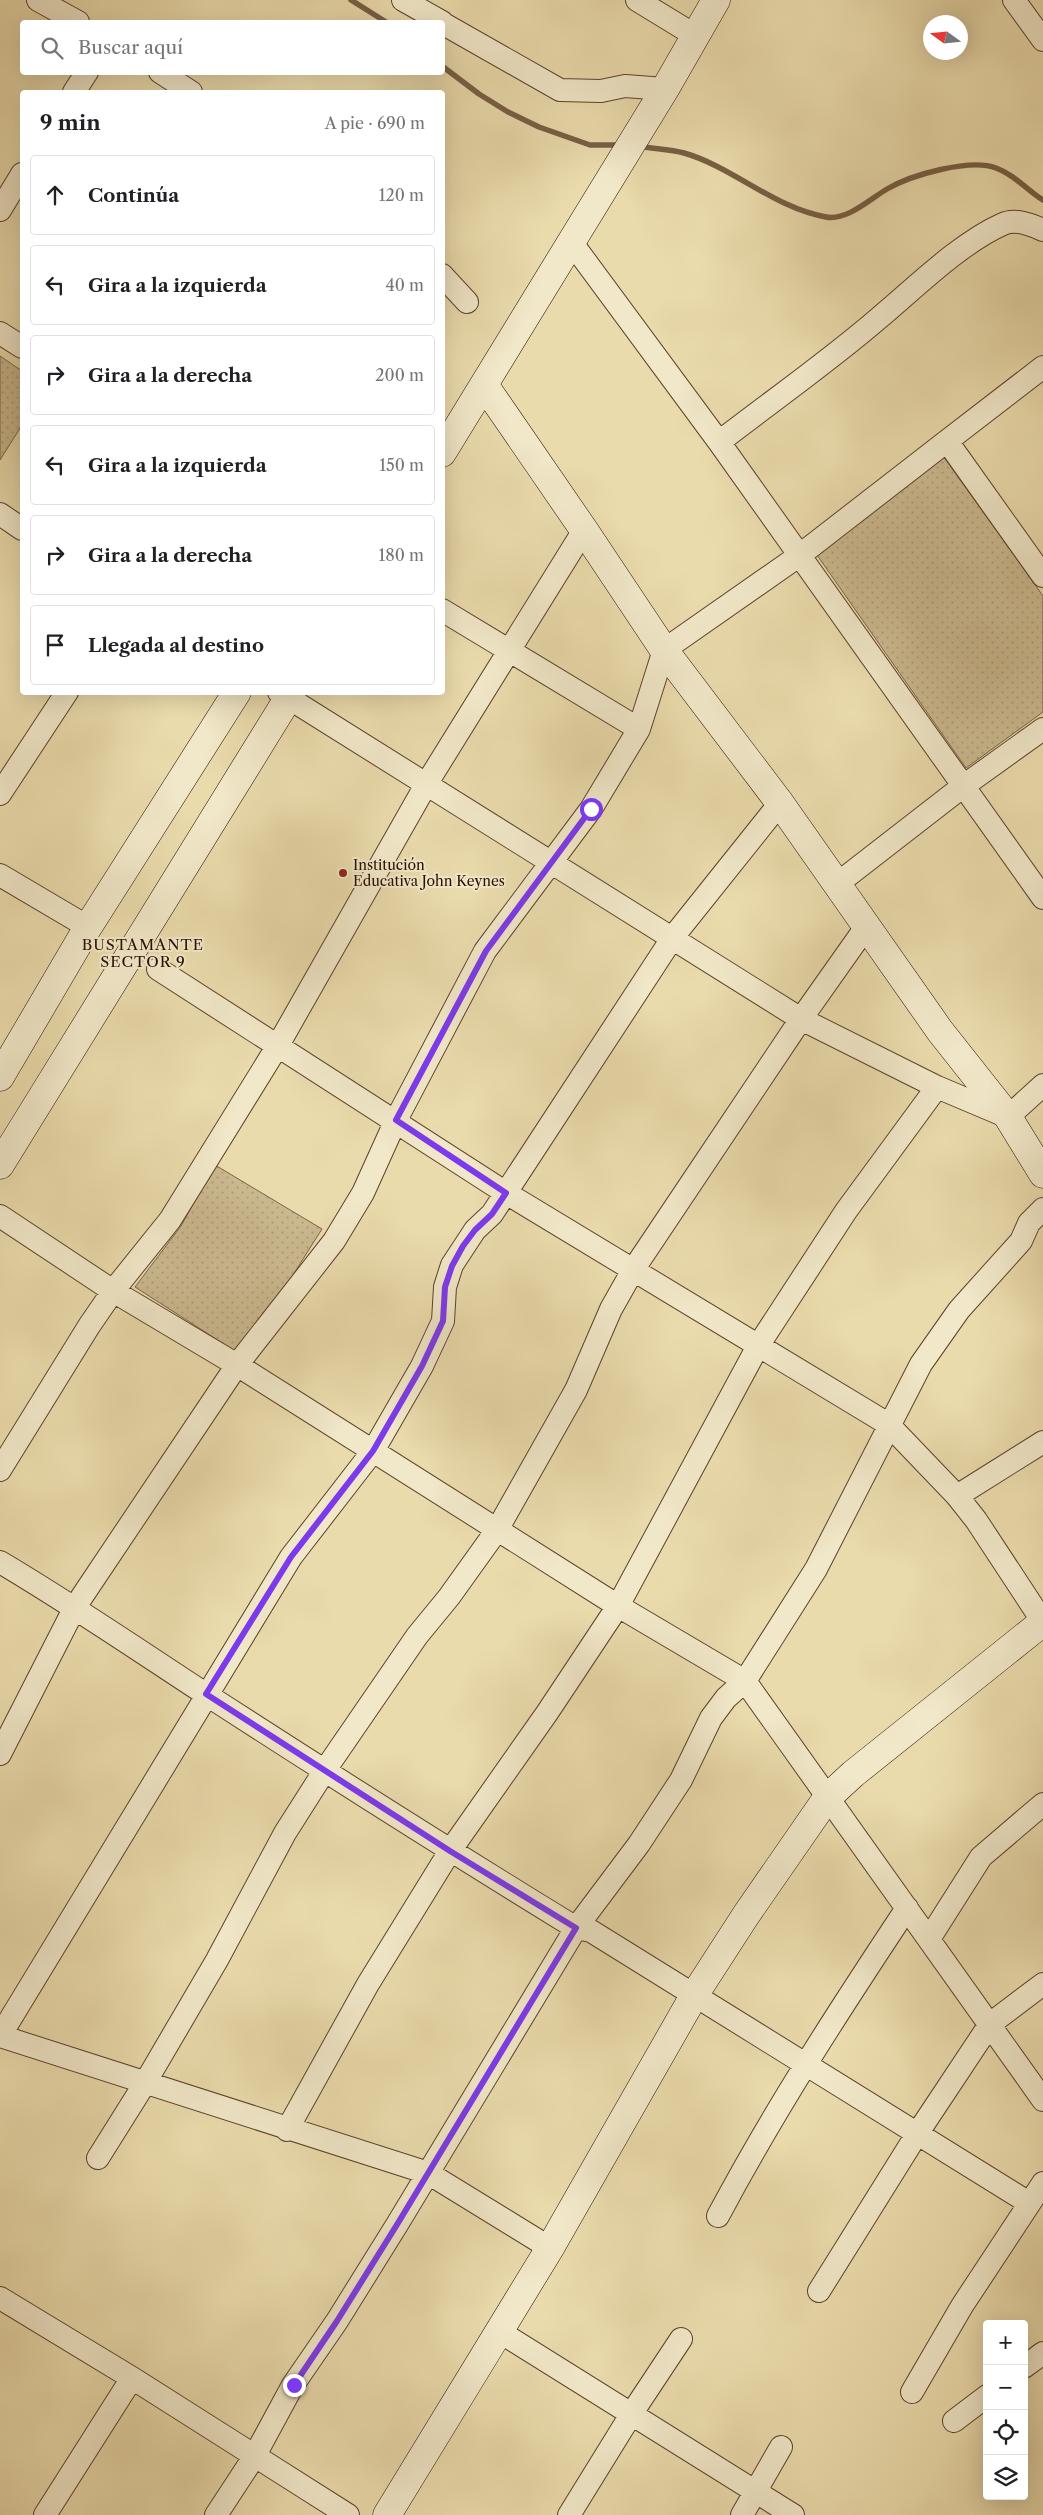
<!DOCTYPE html>
<html lang="es">
<head>
<meta charset="utf-8">
<style>
  body { margin:0; font-family:"Libre Caslon Text",serif; background:#f2f2f2; color:#202124 }
  .controls { position:absolute; right:15px; bottom:15px; display:grid; overflow:hidden; border-radius:5px; box-shadow:0 5px 20px #0002 }
  .controls button { width:45px; height:45px; display:grid; place-items:center; padding:0; border:0; border-bottom:1px solid #e0e0e0; background:#fff; color:#202124; font:25px sans-serif }
  .compass { position:absolute; left:923px; top:15px; width:45px; height:45px; border-radius:50%; background:#fff; box-shadow:0 5px 20px #0002; rotate:285deg }
  .stop { position:absolute; width:15px; height:15px; margin:-11px; border:4px solid #7c3aed; border-radius:50%; background:#fff }
  .stop.end { background:#7c3aed; border-color:#fff; box-shadow:0 1px 5px #0008 }
  .list { margin:0; padding:0; list-style:none }
  h2 { display:flex; justify-content:space-between; align-items:center; height:65px; margin:0; padding:0 20px; font-size:21px }
  h2 small { font-size:16px; font-weight:400; color:#757577 }
  .list li { display:grid; grid-template-columns:32px 1fr auto; gap:15px; align-items:center; box-sizing:border-box; height:80px; margin:0 10px 10px; padding:0 10px; border:1px solid #e0e0e0; border-radius:5px }
  .list b { display:block; font-size:19px; white-space:nowrap }
  .list em { font-size:16px; font-style:normal; color:#757577 }
  .icon { flex:none; width:28px; height:28px; fill:none; stroke:currentColor; stroke-width:2; stroke-linecap:round; stroke-linejoin:round }
  .map { position:relative; flex:none; width:1043px; height:2515px; overflow:hidden }
  .search { position:absolute; background:#fff; box-shadow:0 5px 20px #0002; left:20px; top:20px; width:425px; height:55px; display:flex; align-items:center; gap:12px; box-sizing:border-box; padding:0 18px; border-radius:5px; color:#757577; font-size:19px }
  .panel { position:absolute; background:#fff; box-shadow:0 5px 20px #0002; left:20px; top:90px; width:425px; height:605px; border-radius:5px }
  .map>svg:first-child { display:block }
  .park { fill:url(#park-dots); stroke:#7b6348 }
  .lines { fill:none; stroke-linecap:round; stroke-linejoin:round }
  .stream { stroke:#775f44; stroke-width:5.5 }
  .street-casing { stroke:#5c412b; stroke-width:24 }
  .secondary-casing { stroke:#2c0e00; stroke-width:29 }
  .street { stroke:#f1e8c9; stroke-width:22 }
  .secondary { stroke:#f1e8c9; stroke-width:28 }
  .route { stroke:#7c3aed; stroke-width:6 }
  .poi-dot { fill:#8f2418; stroke:#f1e8c9; stroke-width:2 }
  .labels { text-anchor:middle; dominant-baseline:central; stroke-width:4; stroke-linejoin:round; paint-order:stroke }
  .poi-label { font-size:14px; fill:#2c0e00; stroke:#f1e8c9; text-anchor:start }
  .neighbourhood-label { font-size:15px; letter-spacing:1px; fill:#2c0e00; stroke:#f1e8c9 }
</style>
</head>
<body>
<div class="map">
<svg width="1043" height="2515" viewBox="0 0 1043 2515">
  <defs>
    <pattern id="park-dots" width="8" height="8" patternUnits="userSpaceOnUse" patternTransform="scale(1.25)"><rect width="8" height="8" fill="#cab88f"/><path d="M2 2h.1M6 6h.1" fill="none" stroke="#ae9d7a" stroke-width="1.8" stroke-linecap="round"/></pattern>
  </defs>
  <rect width="100%" height="100%" fill="#eadbac"/>
  <filter id="stains"><feTurbulence type="fractalNoise" baseFrequency=".004" numOctaves="4"/><feColorMatrix values="0 0 0 0 .2 0 0 0 0 .09 0 0 0 0 .02 0 0 0 .5 -.17"/></filter>
  <radialGradient id="worn" r=".72"><stop offset=".6" stop-color="#630" stop-opacity="0"/><stop offset="1" stop-color="#630" stop-opacity=".3"/></radialGradient>
  <path class="park" d="M0,356L22,371V425L0,460Z
    M943,456L1043,596V712L966,768L817,555Z
    M215,1165L322,1229L286,1286L238,1353L135,1287L181,1226Z"/>
  <g class="lines">
    <path class="stream" d="M351,0L386,22
      M442,66L479,94L508,112L539,127L590,145H622
      M638,146C653,149 669,149 684,153C733,167 774,208 826,217C847,221 870,199 887,189C911,175 970,158 996,168C1015,175 1027,190 1043,200"/>
    <defs>
      <path id="street" d="M38,0L78,22
        M403,0L442,22
        M637,0L696,36
        M1014,0L1043,40
        M442,23L560,90L601,91L625,86L665,89
        M160,72L191,92
        M74,92L87,72
        M0,210L22,174
        M572,243L719,442L1043,898
        M442,275L467,302
        M0,333L22,347
        M947,441L1043,367
        M719,442C772,401 828,362 879,318C915,288 960,243 1003,224C1015,218 1032,225 1043,230
        M0,514L22,529
        M442,610L639,729
        M279,692L801,1019L937,1087L1008,1117L1043,1085
        M0,794L67,692
        M0,875L88,927
        M837,884L962,787L1043,729
        M158,969L506,1193L888,1424L957,1496L976,1520L1043,1622
        M0,1216L113,1291L237,1365L618,1606L745,1681L1043,2100
        M0,1470L89,1326L113,1291L170,1220L277,1047L427,783L584,530
        M957,1496L1043,1442
        M0,1562C71,1604 138,1650 207,1695C329,1774 452,1852 576,1928L591,1931L1029,2203
        M0,1754L75,1607L237,1365L334,1241L363,1193L396,1120L485,951L591,809L639,729L664,650L800,555L947,441L1043,576
        M929,1939L981,1857L1043,1804
        M0,2036L291,1557L373,1451L422,1366L443,1321L445,1287L452,1265L475,1230L492,1214L673,937L780,803
        M0,2036L428,2173L550,2248
        M287,2130L368,1984L450,1851L547,1713L618,1606L758,1346L846,1211L937,1087
        M98,2158L145,2083L217,1960L285,1833L325,1770L417,1636L449,1597L497,1530L576,1390L611,1309L633,1270L801,1019L866,927
        M718,2216C775,2109 840,2009 907,1908
        M819,2291L917,2134L990,2024L1043,1984
        M0,2298L132,2378L348,2515
        M500,2332L793,2515
        M1024,2367L1043,2353
        M912,2392L962,2306L1043,2183
        M954,2421L987,2396
        M45,2515L132,2378
        M216,2515L254,2457L293,2385L337,2321L398,2223L576,1928L639,1844L681,1780L711,1718L726,1698L745,1681L816,1569L921,1364L959,1310L1021,1241L1029,1223L1043,1209
        M569,2515L632,2413L681,2339
        M742,2515L781,2447"/>
      <path id="secondary" d="M485,386L584,530L664,650L780,803L940,1031L1008,1117L1043,1174
        M442,453L665,89L716,0
        M0,1077L88,927L237,692
        M0,1165L292,692
        M387,2515L550,2248L695,1994L746,1915L827,1798L853,1774L1043,1622"/>
    </defs>
    <use href="#street" class="street-casing"/>
    <use href="#secondary" class="secondary-casing"/>
    <use href="#street" class="street"/>
    <use href="#secondary" class="secondary"/>
  </g>
  <g class="lines">
    <path class="route" d="M294,2385L337,2321L398,2223L576,1928L450,1851L206,1694L291,1557L373,1451L422,1366L443,1321L445,1287L452,1266L463,1246L475,1230L492,1214L506,1193L396,1120L486,951L591,809"/>
  </g>
  <circle class="poi-dot" cx="343" cy="873" r="5"/>
  <g class="labels">
    <g class="poi-label">
      <text x="353" y="865">Institución<tspan x="353" dy="16">Educativa John Keynes</tspan></text>
    </g>
    <g class="neighbourhood-label">
      <text x="143" y="944">BUSTAMANTE<tspan x="143" dy="17">SECTOR 9</tspan></text>
    </g>
  </g>
  <rect width="100%" height="100%" filter="url(#stains)"/>
  <rect width="100%" height="100%" fill="url(#worn)"/>
</svg>
<div class="controls">
<button>+</button>
<button>−</button>
<button><svg class="icon" aria-label="locate" viewBox="0 0 24 24"><circle cx="12" cy="12" r="6"/><path d="M12 2v4M12 18v4M2 12h4M18 12h4"/></svg></button>
<button><svg class="icon" aria-label="layers" viewBox="0 0 24 24"><path d="M12 4l9 5-9 5-9-5zM3 14l9 5 9-5"/></svg></button>
</div>
<svg class="compass" viewBox="-18 -18 36 36"><path d="M0-13l5 13h-10z" fill="#e53935"/><path d="M0 13l5-13h-10z" fill="#757577"/></svg>
<div class="stop" style="left:591px;top:809px"></div>
<div class="stop end" style="left:294px;top:2385px"></div>
<div class="search"><svg class="icon" aria-label="search" viewBox="0 0 24 24"><circle cx="10" cy="10" r="6"/><path d="M15 15l6 6"/></svg>Buscar aquí</div>
<section class="panel">
<h2>9 min<small>A pie · 690 m</small></h2>
<ul class="list">
<li><svg class="icon" aria-label="ahead" viewBox="0 0 24 24"><path d="M12 20V5M6 11l6-6 6 6"/></svg><div><b>Continúa</b></div><em>120 m</em></li>
<li><svg class="icon" aria-label="left" viewBox="0 0 24 24"><path d="M17 20v-9H6M10 6l-5 5 5 5"/></svg><div><b>Gira a la izquierda</b></div><em>40 m</em></li>
<li><svg class="icon" aria-label="right" viewBox="0 0 24 24"><path d="M7 20v-9h11M14 6l5 5-5 5"/></svg><div><b>Gira a la derecha</b></div><em>200 m</em></li>
<li><svg class="icon" aria-label="left" viewBox="0 0 24 24"><path d="M17 20v-9H6M10 6l-5 5 5 5"/></svg><div><b>Gira a la izquierda</b></div><em>150 m</em></li>
<li><svg class="icon" aria-label="right" viewBox="0 0 24 24"><path d="M7 20v-9h11M14 6l5 5-5 5"/></svg><div><b>Gira a la derecha</b></div><em>180 m</em></li>
<li><svg class="icon" aria-label="arrive" viewBox="0 0 24 24"><path d="M6 21V4h12l-3 4 3 4H6"/></svg><div><b>Llegada al destino</b></div></li>
</ul>
</section>
</div>
</body>
</html>
